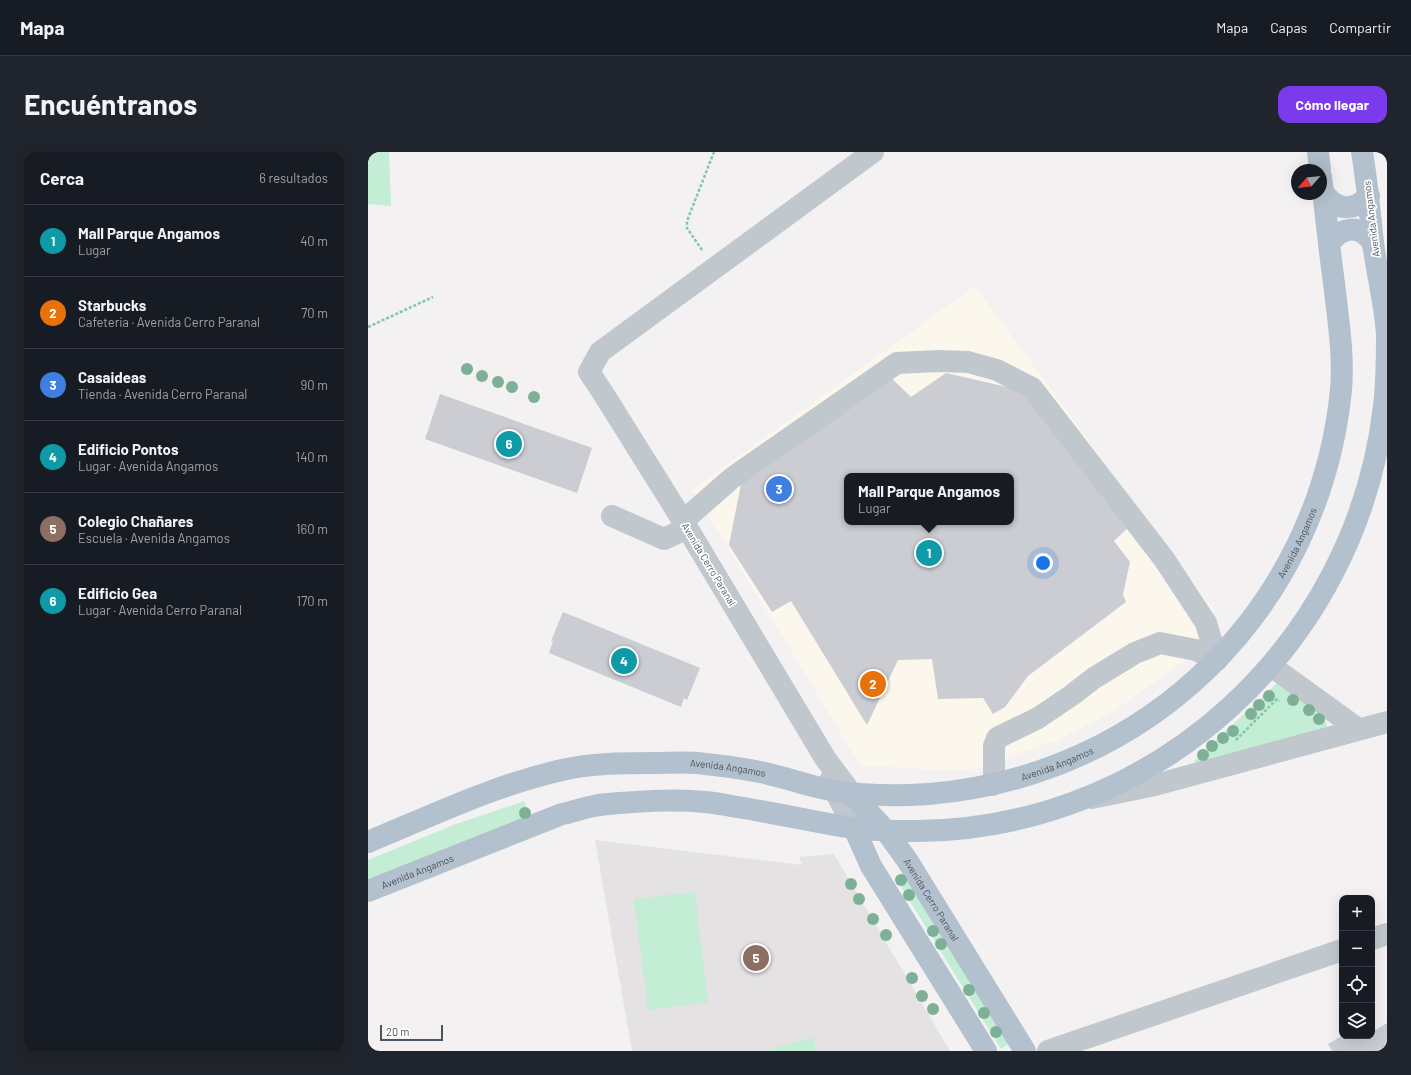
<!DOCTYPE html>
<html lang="es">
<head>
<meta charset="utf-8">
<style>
  body { margin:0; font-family:Barlow,sans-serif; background:#20242c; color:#f1f3f6 }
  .controls { position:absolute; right:12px; bottom:12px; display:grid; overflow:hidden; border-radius:8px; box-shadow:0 4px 16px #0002 }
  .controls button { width:36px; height:36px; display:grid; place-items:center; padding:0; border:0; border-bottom:1px solid #363941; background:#171b24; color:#f1f3f6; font:20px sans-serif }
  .compass { position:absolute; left:923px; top:12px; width:36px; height:36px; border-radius:50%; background:#171b24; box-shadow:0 4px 16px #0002; rotate:242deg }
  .scale { position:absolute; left:12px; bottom:10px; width:63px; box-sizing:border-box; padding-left:4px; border:2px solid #4a545d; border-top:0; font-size:11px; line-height:14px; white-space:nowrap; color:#4a545d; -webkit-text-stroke:3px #fff; paint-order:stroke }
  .you { position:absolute; left:675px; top:411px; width:14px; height:14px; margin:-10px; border:3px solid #fff; border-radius:50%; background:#1a73e8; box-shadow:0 0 0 6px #1a73e833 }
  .badge { display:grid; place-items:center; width:26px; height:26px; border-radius:50%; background:#7c3aed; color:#fff; font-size:13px; font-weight:700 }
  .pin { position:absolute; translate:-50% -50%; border:2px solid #fff; box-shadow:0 1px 4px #0006 }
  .popup { position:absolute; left:476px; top:321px; width:170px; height:52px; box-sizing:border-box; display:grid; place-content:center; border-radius:8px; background:#171b24; filter:drop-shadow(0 1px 3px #0005); font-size:13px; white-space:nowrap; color:#9ea1a6 }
  .popup b { font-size:15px; color:#f1f3f6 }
  .popup::after { content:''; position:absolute; left:50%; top:100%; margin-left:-8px; border:8px solid transparent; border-top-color:#171b24 }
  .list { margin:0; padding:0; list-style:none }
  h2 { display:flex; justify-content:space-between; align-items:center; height:52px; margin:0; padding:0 16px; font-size:17px }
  h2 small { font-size:13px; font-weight:400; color:#9ea1a6 }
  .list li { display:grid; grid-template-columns:26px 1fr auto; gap:12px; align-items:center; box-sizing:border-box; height:72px; padding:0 16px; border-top:1px solid #363941 }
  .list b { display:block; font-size:15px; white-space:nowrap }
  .list p { margin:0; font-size:13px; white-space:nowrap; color:#9ea1a6 }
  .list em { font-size:13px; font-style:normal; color:#9ea1a6 }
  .icon { flex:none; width:22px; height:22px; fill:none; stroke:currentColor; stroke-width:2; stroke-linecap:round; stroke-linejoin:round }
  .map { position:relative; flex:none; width:1019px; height:899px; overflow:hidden; border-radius:12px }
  header { display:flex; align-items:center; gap:24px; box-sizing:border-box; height:56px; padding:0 20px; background:#171b24; border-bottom:1px solid #363941 }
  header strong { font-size:19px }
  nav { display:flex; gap:22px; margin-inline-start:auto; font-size:14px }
  .intro { display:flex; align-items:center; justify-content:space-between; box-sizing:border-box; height:96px; padding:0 24px }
  h1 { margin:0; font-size:28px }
  .button { padding:10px 18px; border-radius:12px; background:#7c3aed; color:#fff; font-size:14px; font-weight:700 }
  main { display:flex; gap:24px; padding:0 24px }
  aside { flex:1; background:#171b24; border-radius:12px; box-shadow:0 4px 16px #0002 }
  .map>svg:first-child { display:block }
  .commercial { fill:#fbf7ed; fill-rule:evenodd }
  .education { fill:#e4e2e2 }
  .green { fill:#c3edd4 }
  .building { fill:#cbcdd3; fill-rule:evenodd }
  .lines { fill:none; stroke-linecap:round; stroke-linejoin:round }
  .path { stroke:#7ec9a4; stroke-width:2.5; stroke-dasharray:3 2; stroke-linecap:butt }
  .minor { stroke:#c0c8ce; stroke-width:22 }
  .major { stroke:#b3c0cd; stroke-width:22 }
  .tree { fill:#7eb097 }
  .labels { text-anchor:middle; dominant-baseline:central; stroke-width:3.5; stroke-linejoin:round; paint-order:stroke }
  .street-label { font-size:10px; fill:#4a545d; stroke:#fff }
</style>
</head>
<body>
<header>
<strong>Mapa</strong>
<nav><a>Mapa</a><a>Capas</a><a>Compartir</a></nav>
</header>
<div class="intro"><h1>Encuéntranos</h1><a class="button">Cómo llegar</a></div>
<main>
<aside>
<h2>Cerca<small>6 resultados</small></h2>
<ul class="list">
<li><span class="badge" style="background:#0f9aa8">1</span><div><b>Mall Parque Angamos</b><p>Lugar</p></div><em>40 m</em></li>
<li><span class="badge" style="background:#e8710a">2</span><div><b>Starbucks</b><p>Cafetería · Avenida Cerro Paranal</p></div><em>70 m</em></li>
<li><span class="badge" style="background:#3f7fe0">3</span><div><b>Casaideas</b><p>Tienda · Avenida Cerro Paranal</p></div><em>90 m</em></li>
<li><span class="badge" style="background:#0f9aa8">4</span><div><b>Edificio Pontos</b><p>Lugar · Avenida Angamos</p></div><em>140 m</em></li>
<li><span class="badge" style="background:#8d6e63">5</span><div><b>Colegio Chañares</b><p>Escuela · Avenida Angamos</p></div><em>160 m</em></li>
<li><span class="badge" style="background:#0f9aa8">6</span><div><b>Edificio Gea</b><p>Lugar · Avenida Cerro Paranal</p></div><em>170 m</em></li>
</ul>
</aside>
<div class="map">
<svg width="1019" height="899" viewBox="0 0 1019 899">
  <rect width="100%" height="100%" fill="#f3f1f1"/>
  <path class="commercial" d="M607,134L846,459L838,471L828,498L816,509L746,559L690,588L607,617H551L492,613L429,508L324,338ZM479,324H643V370H479Z"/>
  <path class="education" d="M227,688L434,713L431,705L466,702L582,899H264Z"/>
  <path class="green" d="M0,0H21L23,54L0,52Z
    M910,530L957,568L960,578L828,613L826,609Z
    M156,649L163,667L0,731V708L88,672Z
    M538,724L641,892L633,897L527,725Z
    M327,740L340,850L280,858L266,747Z
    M444,885L449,899H400Z"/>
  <path class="building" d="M578,221L652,238L763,373L746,389L762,410L755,442L758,450L660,524L637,555L625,562L615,546L570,547L564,507L530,508L499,573L423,449L404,460L361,393L375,322L520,223L543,245ZM479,324H643V370H479Z
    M72,242L224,296L209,341L57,287Z
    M195,460L332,516L319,548L316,546L313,555L181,501L185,489H183Z
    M1019,871V899H964L960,892L974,884H1004V880Z"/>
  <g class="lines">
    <path class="path" d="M334,98L319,76V69L346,0
      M0,175L65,145
      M868,588L909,547L911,549"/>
    <path class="minor" d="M244,364L296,387L319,376
      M315,369L364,326L529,211L570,209L600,210L629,218L664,236L796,407L838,471L849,508
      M903,514L990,577
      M463,627L467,639L486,676
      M624,633L626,631V594L629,586L670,566L704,543L726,526L767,501L792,491L828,498L849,508
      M483,641L457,606L315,369L235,241L221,220L232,200L505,0
      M724,646L787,633L1019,570
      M1004,787L1019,782
      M680,899L974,798"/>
    <g class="major">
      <path d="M950,0L952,18"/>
      <path d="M955,40C968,59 985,60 1001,44"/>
      <path d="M961,92C974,74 992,72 1005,91"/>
      <path id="s1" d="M483,641L518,679L539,708L657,899"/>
      <path d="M486,676L503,714L618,899"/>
      <path id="s2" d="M0,690C63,664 127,633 194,618C224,611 255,611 286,611C300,611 315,610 329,611C349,613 372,616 392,620C418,625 442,635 468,639C498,644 530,644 561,642C780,624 951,457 973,238C976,202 970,167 966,131C961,96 958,60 953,25"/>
      <path id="s3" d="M0,739L194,662C204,660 215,656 226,654C234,652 243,652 252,651C280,649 309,647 337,650C348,651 358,653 369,655C408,661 446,670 485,676C507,679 529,679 551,679C790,676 989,491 1016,254C1019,230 1019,206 1019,182C1017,152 1009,121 1005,91C1002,61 999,30 994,0"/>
    </g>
  </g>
  <g class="tree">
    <circle cx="99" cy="217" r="6"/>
    <circle cx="114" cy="224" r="6"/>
    <circle cx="130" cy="230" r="6"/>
    <circle cx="144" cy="235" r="6"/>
    <circle cx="166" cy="245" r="6"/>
    <circle cx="901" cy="544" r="6"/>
    <circle cx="925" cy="548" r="6"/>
    <circle cx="891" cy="553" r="6"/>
    <circle cx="941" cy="558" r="6"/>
    <circle cx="883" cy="562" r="6"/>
    <circle cx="951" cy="567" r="6"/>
    <circle cx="865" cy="579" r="6"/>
    <circle cx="855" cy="586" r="6"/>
    <circle cx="844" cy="594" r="6"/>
    <circle cx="835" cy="603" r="6"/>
    <circle cx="157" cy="661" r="6"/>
    <circle cx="533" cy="728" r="6"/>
    <circle cx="483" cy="732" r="6"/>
    <circle cx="541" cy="743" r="6"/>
    <circle cx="491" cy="747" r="6"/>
    <circle cx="505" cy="767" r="6"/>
    <circle cx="565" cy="779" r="6"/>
    <circle cx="518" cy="783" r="6"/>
    <circle cx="573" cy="792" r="6"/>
    <circle cx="544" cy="826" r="6"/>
    <circle cx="601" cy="838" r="6"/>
    <circle cx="554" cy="844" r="6"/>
    <circle cx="565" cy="857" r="6"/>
    <circle cx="616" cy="861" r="6"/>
    <circle cx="628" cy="880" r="6"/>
  </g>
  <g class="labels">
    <g class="street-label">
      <text transform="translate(1003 67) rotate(-97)">Avenida Angamos</text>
      <text stroke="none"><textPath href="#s2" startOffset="1045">Avenida Angamos</textPath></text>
      <text transform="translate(341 412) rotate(59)">Avenida Cerro Paranal</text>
      <text stroke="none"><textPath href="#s2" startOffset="710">Avenida Angamos</textPath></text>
      <text stroke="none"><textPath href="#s2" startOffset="374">Avenida Angamos</textPath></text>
      <text stroke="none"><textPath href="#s3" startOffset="53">Avenida Angamos</textPath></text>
      <text stroke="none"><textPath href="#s1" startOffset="134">Avenida Cerro Paranal</textPath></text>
    </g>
  </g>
</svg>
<div class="controls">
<button>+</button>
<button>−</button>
<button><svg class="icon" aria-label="locate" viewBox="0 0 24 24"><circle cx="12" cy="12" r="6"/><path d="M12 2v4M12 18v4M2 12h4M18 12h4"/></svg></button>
<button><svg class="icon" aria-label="layers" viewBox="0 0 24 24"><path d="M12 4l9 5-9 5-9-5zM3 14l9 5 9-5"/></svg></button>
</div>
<svg class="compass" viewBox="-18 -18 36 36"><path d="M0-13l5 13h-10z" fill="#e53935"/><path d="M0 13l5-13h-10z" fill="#9ea1a6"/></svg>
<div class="scale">20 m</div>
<div class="you"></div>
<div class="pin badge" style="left:561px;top:401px;background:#0f9aa8">1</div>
<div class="popup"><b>Mall Parque Angamos</b>Lugar</div>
<div class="pin badge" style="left:505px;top:532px;background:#e8710a">2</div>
<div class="pin badge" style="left:411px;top:337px;background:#3f7fe0">3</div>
<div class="pin badge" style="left:256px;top:509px;background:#0f9aa8">4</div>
<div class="pin badge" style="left:388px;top:806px;background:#8d6e63">5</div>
<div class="pin badge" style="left:141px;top:292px;background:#0f9aa8">6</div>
</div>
</main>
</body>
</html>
